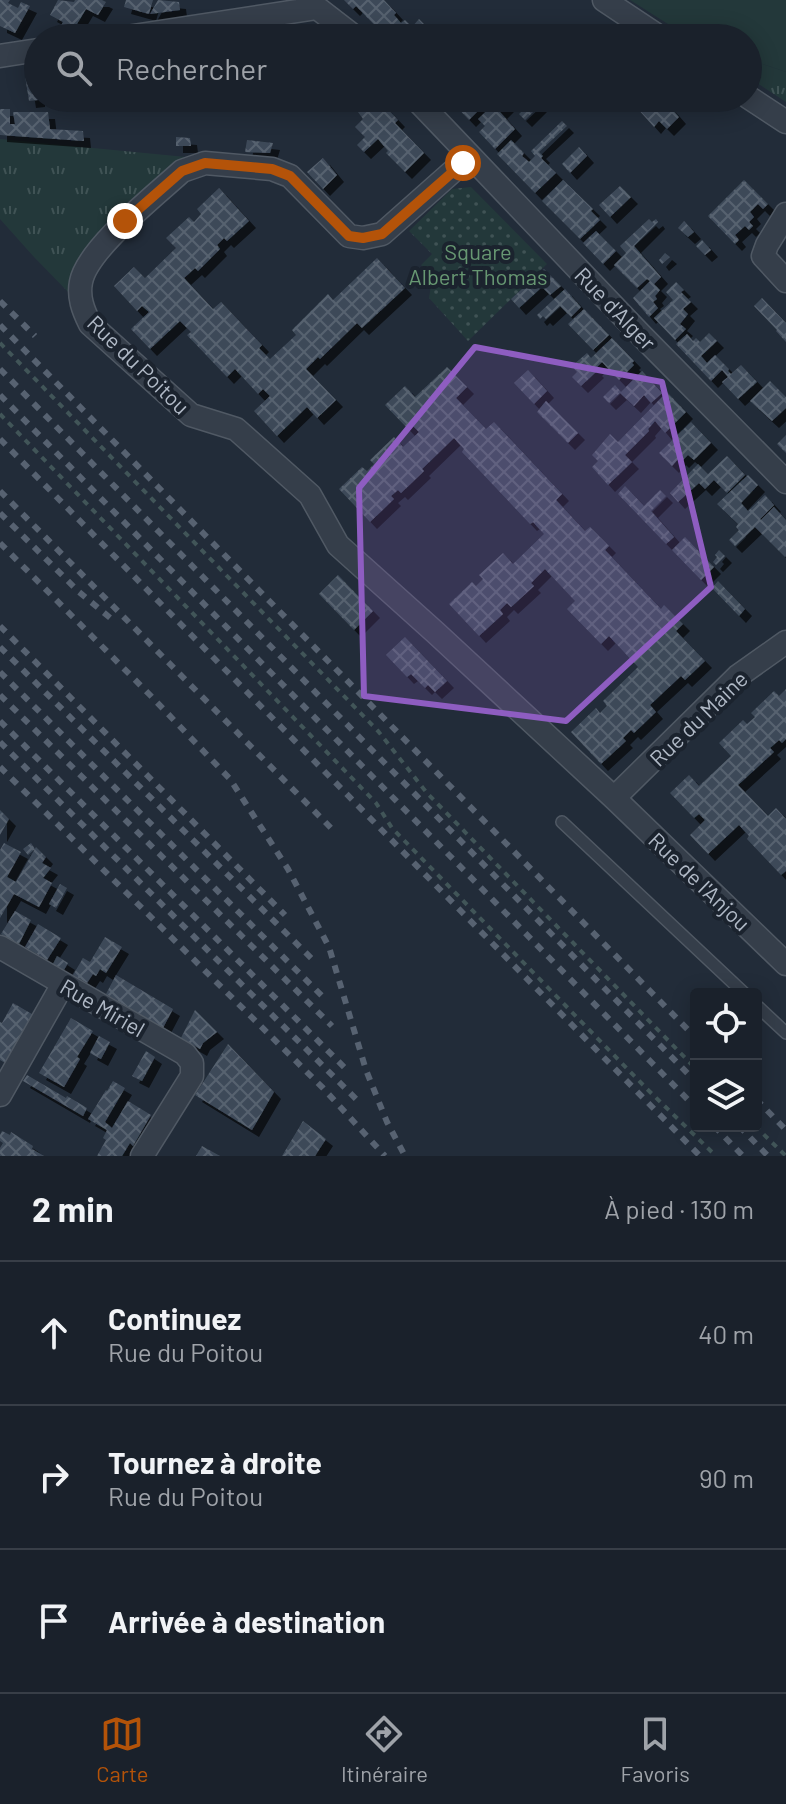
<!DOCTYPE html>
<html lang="fr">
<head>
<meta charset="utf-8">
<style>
  body { margin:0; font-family:Barlow,sans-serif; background:#272e37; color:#f1f3f6 }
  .controls { position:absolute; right:24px; bottom:24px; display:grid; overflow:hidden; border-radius:8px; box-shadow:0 4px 20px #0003 }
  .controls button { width:72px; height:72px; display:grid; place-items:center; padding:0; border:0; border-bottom:2px solid #383e47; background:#1a212b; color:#f1f3f6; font:40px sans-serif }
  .stop { position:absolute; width:24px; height:24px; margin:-18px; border:6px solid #b45309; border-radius:50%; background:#fff }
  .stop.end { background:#b45309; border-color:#fff; box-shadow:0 2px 8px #0008 }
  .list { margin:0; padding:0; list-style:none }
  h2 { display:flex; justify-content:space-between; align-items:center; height:104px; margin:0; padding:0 32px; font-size:34px }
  h2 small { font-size:26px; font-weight:400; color:#9fa3a9 }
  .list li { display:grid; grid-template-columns:52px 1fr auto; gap:24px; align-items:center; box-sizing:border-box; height:144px; padding:0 32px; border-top:2px solid #383e47 }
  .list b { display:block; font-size:30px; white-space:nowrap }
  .list p { margin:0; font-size:26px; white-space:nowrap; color:#9fa3a9 }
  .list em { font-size:26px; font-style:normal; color:#9fa3a9 }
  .icon { flex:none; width:44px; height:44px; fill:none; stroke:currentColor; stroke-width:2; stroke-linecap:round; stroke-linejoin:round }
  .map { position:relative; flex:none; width:786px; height:1156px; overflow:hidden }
  .search { position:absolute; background:#1a212b; box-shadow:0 4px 20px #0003; left:24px; right:24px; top:24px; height:88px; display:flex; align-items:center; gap:20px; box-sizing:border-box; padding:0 28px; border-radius:44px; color:#9fa3a9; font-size:30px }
  .sheet { height:536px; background:#1a212b }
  nav { display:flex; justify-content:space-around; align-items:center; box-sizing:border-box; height:112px; border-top:2px solid #383e47; background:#1a212b; font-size:22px; color:#9fa3a9 }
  nav a { display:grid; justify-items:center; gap:4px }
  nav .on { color:#b45309 }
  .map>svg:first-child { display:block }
  .grass { fill:url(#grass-tufts) }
  .garden { fill:url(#garden-dots) }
  .pitch { fill:#23383a }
  .building { fill:url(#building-cross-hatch); filter:url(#shadow) }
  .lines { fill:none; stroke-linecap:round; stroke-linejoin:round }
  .service-casing { stroke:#505964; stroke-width:14 }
  .minor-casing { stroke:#505964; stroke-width:25 }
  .path { stroke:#415558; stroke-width:4; stroke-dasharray:6 6; stroke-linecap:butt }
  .service { stroke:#353e4a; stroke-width:11 }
  .minor { stroke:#353e4a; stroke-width:22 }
  .rail { stroke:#576271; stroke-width:6; stroke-dasharray:8 8; stroke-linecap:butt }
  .route { stroke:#b45309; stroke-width:10 }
  .marked { fill:#8e5dc1; fill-opacity:0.2; stroke:#8e5dc1; stroke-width:6; stroke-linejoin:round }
  .labels { text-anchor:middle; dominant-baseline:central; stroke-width:8; stroke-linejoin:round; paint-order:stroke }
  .park-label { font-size:22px; fill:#679772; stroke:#1b232e }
  .street-label { font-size:22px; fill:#b0b9c6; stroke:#1b232e }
</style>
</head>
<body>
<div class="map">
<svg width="786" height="1156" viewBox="0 0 786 1156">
  <defs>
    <pattern id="grass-tufts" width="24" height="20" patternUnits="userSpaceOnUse" patternTransform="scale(2)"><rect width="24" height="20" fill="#23383a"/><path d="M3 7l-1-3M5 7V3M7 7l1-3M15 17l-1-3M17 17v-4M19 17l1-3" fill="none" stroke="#405355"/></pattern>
    <pattern id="garden-dots" width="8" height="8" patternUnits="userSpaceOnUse" patternTransform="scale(2)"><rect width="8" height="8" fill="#23383a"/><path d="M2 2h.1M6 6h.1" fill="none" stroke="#405355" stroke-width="1.8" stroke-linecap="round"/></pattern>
    <pattern id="building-cross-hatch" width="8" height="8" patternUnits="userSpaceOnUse" patternTransform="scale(2)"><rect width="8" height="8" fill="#3e4a59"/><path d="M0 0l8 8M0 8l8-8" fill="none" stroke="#57626f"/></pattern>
    <filter id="shadow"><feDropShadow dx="7" dy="7" stdDeviation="0" flood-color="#0009"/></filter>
  </defs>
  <rect width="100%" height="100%" fill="#222c39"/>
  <path class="grass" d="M748,59L786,72V102L748,77Z
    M0,139L186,157L80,255L75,299L34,257L0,219Z"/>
  <path class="garden" d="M471,187L547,264L468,341L429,298C432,283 431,277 421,265L432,254L409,231L452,189Z"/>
  <path class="pitch" d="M630,0H786V72L748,59V38H698L671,26Z"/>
  <path class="building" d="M0,0H10L8,3L18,8L21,2L30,6L15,33L0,26Z
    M58,0L74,2L75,0H102L106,2L98,15L86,9L77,24L60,27L63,22L50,15Z
    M126,0H153L149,14L124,7Z
    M158,0L179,2L180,10L150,14Z
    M344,0H384L396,13L394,15L401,23L405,20L412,27L419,19L428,28L420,37L421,38H387L356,6L353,9Z
    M38,74V100L29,101L25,76Z
    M377,98L398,120L395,123L424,153L405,172L386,153L388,151L378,139L364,152L357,145L365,137L355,127L363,119L358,112L366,104L368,106Z
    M452,98H471L475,102L478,100L484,105L469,120L450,100Z
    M489,98H500L507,105L500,112L515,129L495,149L479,132L485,126L478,119L493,105L488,100Z
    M628,98H666V102L679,117L667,129L659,121L654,127Z
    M535,99L540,105L525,120L519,114Z
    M0,109H10V124H15L13,112H48L50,129L83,131L84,141L0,135Z
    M562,121L567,126L539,152L543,156L541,158L556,173L535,193L497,154L511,140L524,153L522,156L529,162L535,156L531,151Z
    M176,137L190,138L191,146H176Z
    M247,140L273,143L270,153L245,152Z
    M579,147L587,156L570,173L562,164Z
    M323,158L337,175L323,189L307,172Z
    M563,180L593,209L591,211L600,220L580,239L542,201Z
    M744,180L768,204L763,209L758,204L750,212L754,217L749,222L753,226L749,230L745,226L735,235L739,240L735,244L708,216Z
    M620,186L631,197L610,217L599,205Z
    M219,188L249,221L227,241L224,238L217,245L220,249L198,271L195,268L184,278L213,309L221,302L262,345L259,348L270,359L296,335L292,330L328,294L333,300L377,258L405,288L362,328L357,323L320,359L318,357L306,369L336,400L317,418L307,407L277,436L254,411L270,396L263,389L258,394L235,369L227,377L187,335L191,332L180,321L150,349L131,329L149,312L142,306L137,311L114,286L134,267L145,278L176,248L166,238L189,217L194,222L201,214L197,209Z
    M649,219L652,222L656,219L658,222L634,246L661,277L654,284L660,290L655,296L657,299L653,302L658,308L649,317L633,298L650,281L647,279L637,288L614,265L626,253L620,246Z
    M684,221L694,232L688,237L678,228Z
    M596,231L616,251L603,264L583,243Z
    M702,240L711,250L705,255L696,246Z
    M665,253L670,257L662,264L659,260Z
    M544,269L561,286L550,295L542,287L519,308L511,299Z
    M676,282L684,290L681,292L691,302L683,309L688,314L680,324L686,329L675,340L654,318L673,300L666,292Z
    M565,289L581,307L571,317L560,306L546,319L543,316L540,319L537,315Z
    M762,298L786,323V342L776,331L777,330L754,306Z
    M584,309L609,335L593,350L568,324Z
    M709,333L717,341L701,356L707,363L715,355L729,369L728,371L731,374L741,365L757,382L738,399L722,382L728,377L722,370L711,381L676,344L687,334L693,341L696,338L700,342Z
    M612,338L634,361L632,363L634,365L619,380L602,362L595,369L597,371L581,386L572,377L577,372L572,366L587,353L591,358Z
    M447,367L467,387L456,398L486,429L494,422L562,494L556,500L585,531L590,527L609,546L605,550L661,609L664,605L683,624L676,631L705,661L685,680L681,676L650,705L656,712L634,733L631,730L623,738L626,741L601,764L571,732L596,708L600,713L607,706L603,701L638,667L609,636L601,644L567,609L575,601L545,569L531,583L534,586L511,607L507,603L500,610L503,614L479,636L449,604L472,582L476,586L483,579L479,575L503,553L513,564L544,534L533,522L530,524L462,452L464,449L454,438L422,469L424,471L401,493L398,490L391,496L394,499L370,522L339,489L362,467L367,471L374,464L370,460L394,437L403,447L419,432L412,425L408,429L385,405L405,386L415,397Z
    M528,370L547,391L534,404L514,383Z
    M642,371L662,393L651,403L644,395L634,406L620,393Z
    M770,381L786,397V408L772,421L750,401Z
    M615,385L621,392L609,403L603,397Z
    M667,392L686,412L665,433L655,421L648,429L649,431L625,455L632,462L608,485L592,467L598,461L592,455L610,434L618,442Z
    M546,401L578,433L568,443L537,412Z
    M691,422L711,443L694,460L688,455L682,461L679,458L672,466L659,453Z
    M786,435V453L777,444Z
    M727,456L745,475L727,493L714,480L705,489L699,483L678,502L670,493L698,464L708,474Z
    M748,475L758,485L741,503L748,511L765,495L774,505L760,519L761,520L774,507L786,520V556L785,557L755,527L735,546L729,540L739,530L736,527L738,524L717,504Z
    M625,486L644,506L660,490L666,496L651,511L674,537L666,544L618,494Z
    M685,537L714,567L701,580L672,550Z
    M719,550L725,556L716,565L713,562L717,557L715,555Z
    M338,575L373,611L354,630L319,594Z
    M718,581L745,609L739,616L712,588Z
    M405,637L447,681L435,692L428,685L425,688L411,674L407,677L386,655Z
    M786,689V739L782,743L779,740L770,748L774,752L738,785L768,816L776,808L786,819V871L781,875L747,839L749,836L739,825L708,854L690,835L705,820L699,814L694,818L670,793L689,775L699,786L731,756L719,743L743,720L747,724L755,717L751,713L774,691L779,696Z
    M0,810L9,819L0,835Z
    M4,843L21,852L7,877L16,882L36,847L46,857L42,863L51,868L43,878L52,883L39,907L14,894L0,918V850Z
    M31,843L35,849L28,855L23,849Z
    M60,884L67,888L56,908L49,904Z
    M15,911L31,920L19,944L1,934Z
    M38,924L61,938L47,960L25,947Z
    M105,937L122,947L106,973L100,969L96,976L93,974L87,983L73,975L83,958L90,962Z
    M57,956L68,963L64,970L53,964Z
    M116,975L173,1009L163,1028L106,994Z
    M13,1003L37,1017L10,1066L0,1060V1022L2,1023Z
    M195,1010L217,1032L203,1043L200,1049L181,1038Z
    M71,1018L93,1031L77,1057L80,1059L64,1087L39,1073Z
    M99,1036L110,1042L101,1059L90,1053Z
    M228,1044L274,1092L252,1130L195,1095Z
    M146,1051L155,1057L142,1081L132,1076Z
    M27,1075L66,1098L67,1096L87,1108L83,1116L23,1081Z
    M113,1081L125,1088L105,1122L112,1128L128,1101L151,1115L133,1146L130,1143L122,1156H97L106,1140L103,1138L107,1130L88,1119L106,1090L107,1091Z
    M303,1121L326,1139L315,1156H282Z
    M2,1131L10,1135L11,1132L33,1146L32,1149L44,1156H0V1148L3,1143L0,1141V1135Z
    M202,1146L220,1156H196Z"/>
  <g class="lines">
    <defs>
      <path id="service" d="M562,822L745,994
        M756,1005L786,1033"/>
      <path id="minor" d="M307,0L356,38
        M604,0L661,38
        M120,38L317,8
        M0,56L38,50
        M748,97L786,122
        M415,98L641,335L786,482
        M470,156L382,234L363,238L349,236L290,176L272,169L205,163L182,171C157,194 87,249 81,282C78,297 83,310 90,324L191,415L236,429L310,495L338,545L436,633L614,798L786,964
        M786,214L767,245L763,256L786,281
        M614,798L738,676L786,642
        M0,947L185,1054L192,1063V1076L142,1156
        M0,1095L63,984"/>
    </defs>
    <use href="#service" class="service-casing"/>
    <use href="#minor" class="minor-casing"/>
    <path class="path" d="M0,343L378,731L427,793L696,1069
      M0,414L376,803L392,828L647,1089L716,1156
      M755,1126L786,1156"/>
    <use href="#service" class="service"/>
    <use href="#minor" class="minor"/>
    <path class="rail" d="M0,301L35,336
      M0,325L696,1038
      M0,369L696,1082
      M0,395L696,1108
      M0,439L700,1156
      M0,491L332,829
      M0,513L79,592L114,621
      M0,543L150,695L230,779L288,869L329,947L366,1070L387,1122L405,1156
      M0,626L285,915
      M0,647L315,962
      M0,672L327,1001
      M0,695L332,1026
      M0,721L347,1070
      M0,742L360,1103
      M0,767L323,1088L385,1156
      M756,1099L786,1130
      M714,1126L743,1156
      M739,1126L768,1156"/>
  </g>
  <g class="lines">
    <path class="route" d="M125,221L182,171L205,163L272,169L290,176L349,236L363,238L382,234L463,163"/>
  </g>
  <path class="marked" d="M475,347L662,382L711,587L566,721L364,696L359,488Z"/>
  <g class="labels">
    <g class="park-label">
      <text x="478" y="251">Square<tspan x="478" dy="25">Albert Thomas</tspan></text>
    </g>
    <g class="street-label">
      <text transform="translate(616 308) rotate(46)">Rue d'Alger</text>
      <text transform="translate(139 364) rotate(44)">Rue du Poitou</text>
      <text transform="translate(698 718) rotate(-44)">Rue du Maine</text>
      <text transform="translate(700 881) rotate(44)">Rue de l'Anjou</text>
      <text transform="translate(103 1007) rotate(30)">Rue Miriel</text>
    </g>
  </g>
</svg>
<div class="controls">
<button><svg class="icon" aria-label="locate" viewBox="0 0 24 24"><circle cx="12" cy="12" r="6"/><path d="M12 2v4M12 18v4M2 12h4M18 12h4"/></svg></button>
<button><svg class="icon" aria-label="layers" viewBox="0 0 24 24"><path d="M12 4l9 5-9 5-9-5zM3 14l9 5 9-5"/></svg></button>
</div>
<div class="stop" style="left:463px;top:163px"></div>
<div class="stop end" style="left:125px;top:221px"></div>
<div class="search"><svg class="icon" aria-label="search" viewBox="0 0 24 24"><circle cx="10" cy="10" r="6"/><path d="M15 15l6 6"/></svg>Rechercher</div>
</div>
<section class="sheet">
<h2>2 min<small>À pied · 130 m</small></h2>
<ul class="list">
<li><svg class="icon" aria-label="ahead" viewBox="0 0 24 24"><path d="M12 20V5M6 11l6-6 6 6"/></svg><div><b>Continuez</b><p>Rue du Poitou</p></div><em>40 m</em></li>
<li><svg class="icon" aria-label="right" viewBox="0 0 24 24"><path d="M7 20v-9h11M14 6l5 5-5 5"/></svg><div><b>Tournez à droite</b><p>Rue du Poitou</p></div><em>90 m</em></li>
<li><svg class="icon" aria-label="arrive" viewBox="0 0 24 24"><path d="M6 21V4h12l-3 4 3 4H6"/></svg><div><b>Arrivée à destination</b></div></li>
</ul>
</section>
<nav>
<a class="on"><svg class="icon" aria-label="map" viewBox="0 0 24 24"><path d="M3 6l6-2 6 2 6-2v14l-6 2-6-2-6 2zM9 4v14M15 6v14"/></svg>Carte</a>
<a><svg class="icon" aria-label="directions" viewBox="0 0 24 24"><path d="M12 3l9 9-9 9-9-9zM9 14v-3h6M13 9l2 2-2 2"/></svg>Itinéraire</a>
<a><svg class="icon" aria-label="saved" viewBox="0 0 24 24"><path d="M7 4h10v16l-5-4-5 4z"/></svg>Favoris</a>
</nav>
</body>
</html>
